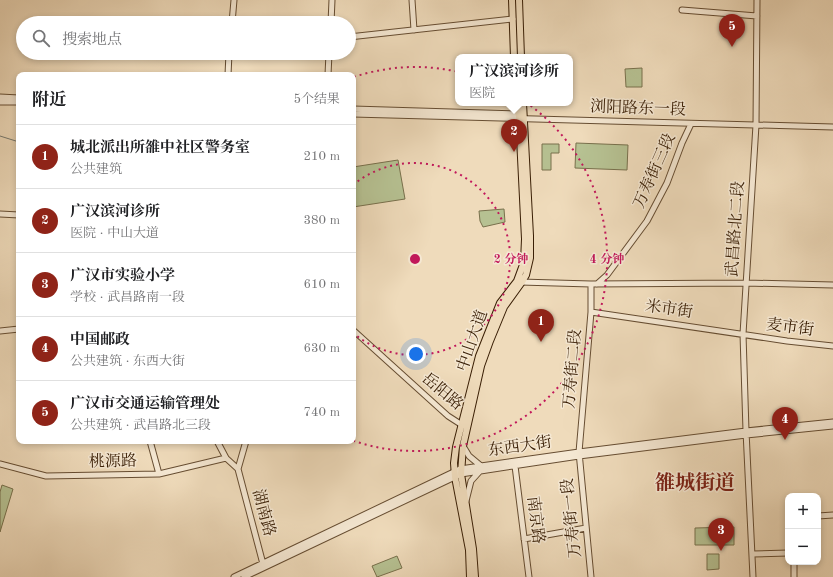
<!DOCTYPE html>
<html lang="zh">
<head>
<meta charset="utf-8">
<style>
  body { margin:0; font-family:"Old Standard TT","Noto Serif SC",serif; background:#f2f2f2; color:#202124 }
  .controls { position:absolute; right:12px; bottom:12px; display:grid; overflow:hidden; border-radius:8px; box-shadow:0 2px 6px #0003 }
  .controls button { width:36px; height:36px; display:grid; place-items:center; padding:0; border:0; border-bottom:1px solid #e0e0e0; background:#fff; color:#202124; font:20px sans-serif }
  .you { position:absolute; left:416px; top:354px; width:14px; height:14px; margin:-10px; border:3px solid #fff; border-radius:50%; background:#1a73e8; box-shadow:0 0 0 6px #1a73e833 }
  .badge { display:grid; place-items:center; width:26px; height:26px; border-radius:50%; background:#8f2418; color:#fff; font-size:13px; font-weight:700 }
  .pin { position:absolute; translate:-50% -33px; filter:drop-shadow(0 1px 2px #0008) }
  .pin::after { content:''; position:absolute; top:21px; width:14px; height:12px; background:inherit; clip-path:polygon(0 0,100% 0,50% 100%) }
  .popup { position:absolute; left:455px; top:54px; width:118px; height:52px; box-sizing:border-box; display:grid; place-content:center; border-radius:8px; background:#fff; filter:drop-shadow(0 1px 3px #0005); font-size:13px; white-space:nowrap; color:#757577 }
  .popup b { font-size:15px; color:#202124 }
  .popup::after { content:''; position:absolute; left:50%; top:100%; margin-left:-8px; border:8px solid transparent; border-top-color:#fff }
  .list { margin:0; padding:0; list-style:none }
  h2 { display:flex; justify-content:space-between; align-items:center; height:52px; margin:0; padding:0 16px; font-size:17px }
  h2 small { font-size:13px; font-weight:400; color:#757577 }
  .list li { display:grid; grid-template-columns:26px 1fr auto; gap:12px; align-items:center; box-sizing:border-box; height:64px; padding:0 16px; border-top:1px solid #e0e0e0 }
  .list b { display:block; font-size:15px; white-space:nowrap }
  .list p { margin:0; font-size:13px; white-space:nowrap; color:#757577 }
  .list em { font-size:13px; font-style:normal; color:#757577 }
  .icon { flex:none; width:22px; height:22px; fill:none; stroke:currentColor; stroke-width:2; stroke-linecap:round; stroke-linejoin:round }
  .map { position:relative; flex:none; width:833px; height:577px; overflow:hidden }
  .search { position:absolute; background:#fff; box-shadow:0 2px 6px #0003; left:16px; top:16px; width:340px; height:44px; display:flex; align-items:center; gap:10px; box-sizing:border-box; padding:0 14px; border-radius:22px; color:#757577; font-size:15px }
  .panel { position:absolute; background:#fff; box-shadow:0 2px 6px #0003; left:16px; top:72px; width:340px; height:372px; border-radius:8px }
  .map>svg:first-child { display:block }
  .green { fill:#b6c192; stroke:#78704c }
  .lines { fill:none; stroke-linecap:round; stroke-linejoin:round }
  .stream { stroke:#767a72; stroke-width:1 }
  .minor-casing { stroke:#664d32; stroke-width:7 }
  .major-casing { stroke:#391e05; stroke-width:8 }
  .minor { stroke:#f5e8d3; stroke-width:5 }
  .major { stroke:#efdbbb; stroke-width:6 }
  .ring { fill:none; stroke:#c2185b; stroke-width:2; stroke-dasharray:2 4 }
  .labels { text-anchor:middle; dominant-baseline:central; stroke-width:3; stroke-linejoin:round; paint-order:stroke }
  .street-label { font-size:16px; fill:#391e05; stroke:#f5e8d3 }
  .district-label { font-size:20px; font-weight:bold; fill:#7a1f14; stroke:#f5e8d3 }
  .centre { fill:#c2185b; stroke:#f5e8d3; stroke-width:2 }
  .ring-label { font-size:12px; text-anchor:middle; font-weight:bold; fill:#c2185b; stroke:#f5e8d3; stroke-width:3; stroke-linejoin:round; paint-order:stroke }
</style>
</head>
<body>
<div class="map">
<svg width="833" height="577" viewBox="0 0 833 577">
  <rect width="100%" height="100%" fill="#efdbbb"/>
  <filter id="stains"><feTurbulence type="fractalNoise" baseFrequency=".005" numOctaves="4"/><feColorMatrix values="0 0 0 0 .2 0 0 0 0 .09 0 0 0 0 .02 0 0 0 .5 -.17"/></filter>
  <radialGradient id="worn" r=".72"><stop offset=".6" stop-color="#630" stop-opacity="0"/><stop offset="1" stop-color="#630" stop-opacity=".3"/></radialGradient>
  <path class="green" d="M642,68V87H626L625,69Z
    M576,143L628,145L627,170L575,168Z
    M542,144H559V153H551V170H542Z
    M398,160L405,199L353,207V167Z
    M504,209L505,222L483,227L480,221L479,211Z
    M2,485L13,489L0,532V492Z
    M734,527V545H695V528Z
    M707,554H719V569L707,570Z
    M397,556L402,568L377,577L372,566Z"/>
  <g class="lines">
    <path class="stream" d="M0,136L19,142"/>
    <defs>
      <path id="minor" d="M412,0L414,30
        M682,10L757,16
        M232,23L234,0
        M331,23L332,0
        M349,37L513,19
        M228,75L229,53
        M328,75L329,53
        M0,97L19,98
        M0,102H19
        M353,109L518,114
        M353,114L833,127
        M0,214L19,215
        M520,282L591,284L746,283L833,285
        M597,284L607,275L647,221L667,183L682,143L691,124
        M591,312L787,341L833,346
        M353,330L448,416L462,425
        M0,331L19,329
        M150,441L159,474
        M217,441L226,458L238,469
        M246,441L238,469L263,564
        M463,446L469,456L481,466
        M0,464L46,476L159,474L226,458
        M515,466L529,577
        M466,501L471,481L480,471
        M818,516L833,515
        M524,539L586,528
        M753,554L788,553
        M794,562V577
        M234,577L460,469L579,452L746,431L833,422
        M244,577L461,474L579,456L746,435L833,426
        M591,577L579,452L591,312V284
        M753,577L746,431L743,334L756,125L757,0"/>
      <path id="major" d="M512,0L514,57
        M519,0L521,57
        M470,577L469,550L455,477L454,463L456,447L479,356L500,303L517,281L524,262L525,239L519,117L517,103
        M475,577L473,549L461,474L463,446L481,366L490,341L504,307L522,282L526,275L530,258V236L523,103"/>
    </defs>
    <use href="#minor" class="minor-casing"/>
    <use href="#major" class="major-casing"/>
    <use href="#minor" class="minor"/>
    <use href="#major" class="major"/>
  </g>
  <g class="ring">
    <path d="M353 185A96 96 0 1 1 353 333"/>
    <path d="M354 77A192 192 0 1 1 354 441"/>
  </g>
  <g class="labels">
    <g class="street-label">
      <text transform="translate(638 109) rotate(2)">浏阳路东一段</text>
      <text transform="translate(655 171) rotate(-66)">万寿街三段</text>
      <text transform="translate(736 229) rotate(-86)">武昌路北二段</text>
      <text transform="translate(669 310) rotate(8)">米市街</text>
      <text transform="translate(790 328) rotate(7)">麦市街</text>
      <text transform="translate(473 341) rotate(-71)">中山大道</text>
      <text transform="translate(573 369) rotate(-85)">万寿街二段</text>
      <text transform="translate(442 392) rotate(40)">岳阳路</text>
      <text transform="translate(520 447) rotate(-8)">东西大街</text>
      <text transform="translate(113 462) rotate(-1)">桃源路</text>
      <text transform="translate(263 513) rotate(75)">湖南路</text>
      <text transform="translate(572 518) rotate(-96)">万寿街一段</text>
      <text transform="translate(535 520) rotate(83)">南京路</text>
    </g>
    <g class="district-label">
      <text x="695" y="484">雒城街道</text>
    </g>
  </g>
  <circle cx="415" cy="259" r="6" class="centre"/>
  <g class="ring-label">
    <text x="511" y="263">2 分钟</text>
    <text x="607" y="263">4 分钟</text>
  </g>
  <rect width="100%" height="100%" filter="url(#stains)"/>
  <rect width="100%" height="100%" fill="url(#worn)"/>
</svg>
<div class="controls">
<button>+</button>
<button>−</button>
</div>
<div class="you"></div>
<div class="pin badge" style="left:541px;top:342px">1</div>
<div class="pin badge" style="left:514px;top:152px">2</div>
<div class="popup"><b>广汉滨河诊所</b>医院</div>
<div class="pin badge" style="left:721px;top:551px">3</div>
<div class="pin badge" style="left:785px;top:440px">4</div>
<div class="pin badge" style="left:732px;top:47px">5</div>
<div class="search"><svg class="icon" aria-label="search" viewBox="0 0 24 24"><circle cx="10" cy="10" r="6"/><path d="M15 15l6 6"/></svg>搜索地点</div>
<section class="panel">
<h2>附近<small>5个结果</small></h2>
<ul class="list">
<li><span class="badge">1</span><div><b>城北派出所雒中社区警务室</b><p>公共建筑</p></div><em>210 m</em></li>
<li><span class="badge">2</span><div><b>广汉滨河诊所</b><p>医院 · 中山大道</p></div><em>380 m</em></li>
<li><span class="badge">3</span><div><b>广汉市实验小学</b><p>学校 · 武昌路南一段</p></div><em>610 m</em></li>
<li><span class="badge">4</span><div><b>中国邮政</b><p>公共建筑 · 东西大街</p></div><em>630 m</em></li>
<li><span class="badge">5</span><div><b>广汉市交通运输管理处</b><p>公共建筑 · 武昌路北三段</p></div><em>740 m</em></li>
</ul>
</section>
</div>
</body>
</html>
